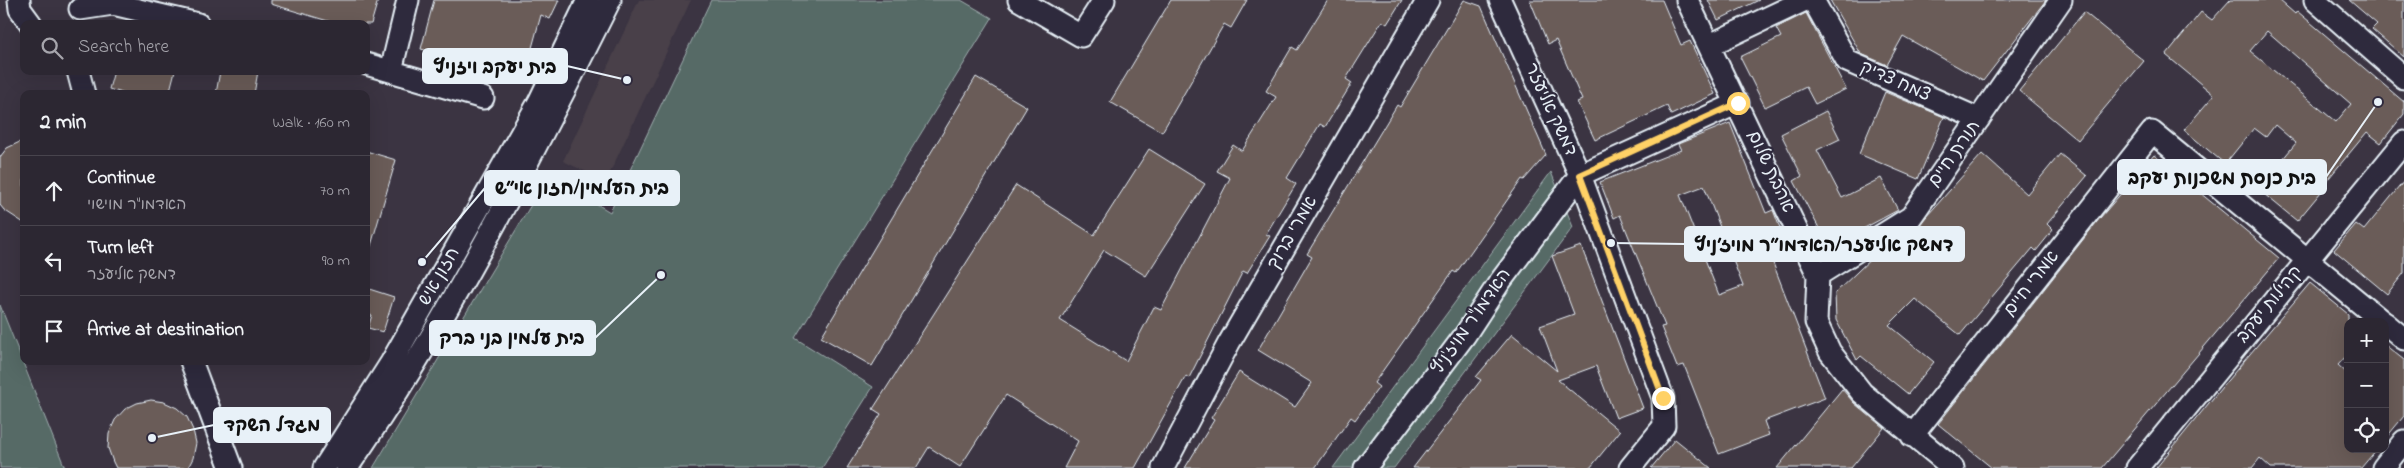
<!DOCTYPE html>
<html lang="en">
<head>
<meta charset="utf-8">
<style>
  body { margin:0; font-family:"Indie Flower","Playpen Sans Hebrew",sans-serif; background:#38333e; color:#f1f3f6 }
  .controls { position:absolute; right:15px; bottom:15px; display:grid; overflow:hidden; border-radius:10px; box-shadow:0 5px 20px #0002 }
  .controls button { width:45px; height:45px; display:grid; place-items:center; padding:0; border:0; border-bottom:1px solid #48444d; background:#2c2732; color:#f1f3f6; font:25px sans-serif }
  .stop { position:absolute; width:15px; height:15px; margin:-11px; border:4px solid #ffd166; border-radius:50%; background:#fff }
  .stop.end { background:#ffd166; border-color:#fff; box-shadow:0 1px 5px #0008 }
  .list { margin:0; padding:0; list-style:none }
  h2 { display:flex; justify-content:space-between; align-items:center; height:65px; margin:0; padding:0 20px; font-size:21px }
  h2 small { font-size:16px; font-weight:400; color:#a6a5ac }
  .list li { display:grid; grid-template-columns:32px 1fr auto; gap:15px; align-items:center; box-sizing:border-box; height:70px; padding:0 20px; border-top:1px solid #48444d }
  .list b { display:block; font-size:19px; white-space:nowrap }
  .list p { margin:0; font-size:16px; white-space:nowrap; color:#a6a5ac }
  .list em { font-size:16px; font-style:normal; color:#a6a5ac }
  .icon { flex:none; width:28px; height:28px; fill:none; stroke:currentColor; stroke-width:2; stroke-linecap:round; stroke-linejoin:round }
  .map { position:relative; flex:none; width:2404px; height:468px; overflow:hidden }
  .search { position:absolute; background:#2c2732; box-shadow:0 5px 20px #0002; left:20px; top:20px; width:350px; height:55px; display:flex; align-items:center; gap:12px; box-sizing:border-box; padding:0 18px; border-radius:10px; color:#a6a5ac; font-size:19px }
  .panel { position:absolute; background:#2c2732; box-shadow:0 5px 20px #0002; left:20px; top:90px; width:350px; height:275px; border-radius:10px }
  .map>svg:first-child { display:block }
  .built { fill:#494049 }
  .green { fill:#566b66; stroke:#9faeaf }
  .building { fill:#6a5b58; stroke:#e8f1f8; fill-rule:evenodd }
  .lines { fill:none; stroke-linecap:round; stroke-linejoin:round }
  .minor-casing { stroke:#e8f1f8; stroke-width:25 }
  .minor { stroke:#2f2a3d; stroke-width:21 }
  .route { stroke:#ffd166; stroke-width:6 }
  .labels { text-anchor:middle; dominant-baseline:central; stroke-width:4.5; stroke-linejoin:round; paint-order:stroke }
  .street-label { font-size:18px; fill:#e8f1f8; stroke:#2f2a3d }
  .leader { fill:none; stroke:#e8f1f8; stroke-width:2 }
  .callout-dot { fill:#e8f1f8; stroke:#2f2a3d; stroke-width:2 }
  .callout { fill:#e8f1f8; stroke:#e8f1f8; stroke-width:2 }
  .callout-label { font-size:19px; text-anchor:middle; font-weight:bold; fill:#111 }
</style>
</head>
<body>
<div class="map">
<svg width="2404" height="468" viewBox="0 0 2404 468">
  <rect width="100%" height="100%" fill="#3b3442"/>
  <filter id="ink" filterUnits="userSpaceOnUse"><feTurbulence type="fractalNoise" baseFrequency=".02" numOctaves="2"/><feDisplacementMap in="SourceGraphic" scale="10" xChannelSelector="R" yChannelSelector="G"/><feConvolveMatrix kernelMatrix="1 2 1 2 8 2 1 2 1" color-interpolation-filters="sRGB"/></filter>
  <g filter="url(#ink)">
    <path class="built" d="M639,0H691L606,181L563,161Z"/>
    <path class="green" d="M711,0H961L992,18L795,338L873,387L822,468H373L549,175L610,212Z
      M1551,172L1573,227L1394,468H1333Z
      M0,305L65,468H0Z"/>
    <path class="building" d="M271,0H378L371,24H338L271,4Z
      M434,0H559L550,19L541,15L524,77L421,49Z
      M1171,0H1247L1231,28L1224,24L1162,132L1110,102Z
      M1328,0H1402L1387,24L1382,21L1346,79L1352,83L1325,127L1320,124L1287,178L1296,184L1266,234L1270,236L1247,273L1243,271L1189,378L1186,376L1135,468H1064L1078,441L1006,395L960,467L929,447L916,468H847L881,414L873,409L1016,185L1094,235L1149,149L1205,184L1146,276L1104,250L1060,320L1126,361L1154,307L1161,310L1230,178L1217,171L1233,145L1242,151L1276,97L1266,91L1292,47L1297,50Z
      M1464,0L1481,6L1546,155L1524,180L1522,179L1456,273L1453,271L1374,383L1379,387L1355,420L1351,417L1315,468H1185L1214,420L1211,418L1239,372L1295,407L1312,383L1258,350L1312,257L1307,254L1397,105L1400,107Z
      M1530,0H1662L1681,45L1690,41L1715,94L1671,115L1667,106L1595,140L1577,102L1582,100L1556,40L1548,44Z
      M1708,0H1759L1718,20Z
      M1830,0H2046L1983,81L1903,36L1887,65L1861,54Z
      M2230,0H2279L2295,14L2297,11L2404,102V114L2381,143L2367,132L2324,184L2326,186L2297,221L2258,189L2296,143L2275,125L2266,137L2254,128L2225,164L2184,130L2214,95L2166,55L2201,12L2212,20ZM2267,31L2351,104L2336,122L2250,51Z
      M2349,0H2404V57L2372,29L2377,24Z
      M2084,12L2144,61L2078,140L2019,91Z
      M1806,13L1846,89L1815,104L1806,87L1765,107L1740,57L1781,37L1776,28Z
      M114,71H175L169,94H126L109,89Z
      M220,71H258L254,94H216Z
      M976,77L1027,107L872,366L821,337Z
      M1885,92L1944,117L1918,179L1859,154Z
      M1826,111L1840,139L1817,150L1842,198L1881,178L1898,210L1829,247L1794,181L1802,176L1781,134Z
      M1730,123L1766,213L1773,210L1791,256L1773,263L1825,398L1764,421L1769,435L1719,454L1684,365L1677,367L1661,327L1665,326L1620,215L1614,218L1600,182L1681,150L1678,144ZM1704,186L1743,286L1719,295L1680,195Z
      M24,140V223L4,210L0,205V157L7,148Z
      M366,151L396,160L370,249L366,248Z
      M1982,154L2027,194L2060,154L2087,176L2047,224L2053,230L2036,251L2033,248L1960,335L1915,299L1889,325L1934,362L1908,394L1861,356L1857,360L1836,320L1835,293L1879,251L1888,246L1895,252Z
      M2154,155L2279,258L2102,468H1992L1938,424L2100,218Z
      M2404,181V273L2387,294L2334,250L2356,224L2364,230Z
      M1581,246L1643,408L1616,418L1596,366L1558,380L1620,431L1590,468H1413L1481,380L1476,377L1512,334L1557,371L1540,326L1574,314L1552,256Z
      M2310,283L2348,314V354L2338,365L2348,374V449H2377L2361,468H2271L2260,458L2252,468H2156L2222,387Z
      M366,288L394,297L383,332L368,328L372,315L366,314Z
      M2385,345L2404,360V416L2385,439Z
      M1842,389L1854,403L1884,428L1851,468H1777Z
      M151,400L164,402L177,408L187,417L193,430L196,443L193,458L188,468H116L113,462L108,448L109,434L115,420L125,409L137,403Z
      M1675,439L1711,468H1651Z"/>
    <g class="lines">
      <defs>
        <path id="minor" d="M19,0L20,9L31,24
          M1019,0L1081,36L1104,0
          M1500,0L1580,175L1663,398L1664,426L1630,468
          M1687,0L1818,275L1816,322L1830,352L1862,393L1953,468
          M1813,0L1847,61L1979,119
          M2315,0L2404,78
          M80,9L113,4L198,24
          M1710,45L1805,0
          M366,64L483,98
          M78,71L84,94
          M391,71L408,0
          M1818,275L1911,217L2061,0
          M2385,323L2404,339
          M191,361L231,468
          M1912,436L2152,132L2383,322
          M324,468L391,363L539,102L588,0
          M347,468C449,321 530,160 610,0
          M1163,468L1229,343L1428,0
          M1365,468L1465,335L1499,283L1580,175L1738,103
          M2137,468L2404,142
          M2383,468L2404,441"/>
      </defs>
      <use href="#minor" class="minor-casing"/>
      <use href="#minor" class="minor"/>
    </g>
  </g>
  <g class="lines" filter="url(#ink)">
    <path class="route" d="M1663,398L1580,175L1738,103"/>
  </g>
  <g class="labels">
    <g class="street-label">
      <text transform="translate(1895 82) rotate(24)">צמח צדיק</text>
      <text transform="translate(1550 110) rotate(65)">דמשק אליעזר</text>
      <text transform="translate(1955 154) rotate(-55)">תורת חיים</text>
      <text transform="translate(1770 172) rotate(65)">אהבת שלום</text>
      <text transform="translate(1293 233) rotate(-60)">אמרי ברוך</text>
      <text transform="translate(440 277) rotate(-60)">חזון איש</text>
      <text transform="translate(2032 284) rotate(-52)">אמרי חיים</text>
      <text transform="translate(2270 305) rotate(-51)">קהילות יעקב</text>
      <text transform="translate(1472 322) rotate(-55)">האדמו"ר מויז'ניץ</text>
    </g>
  </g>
  <path class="leader" d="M627 80L567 66M2378 102L2326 177M422 262L485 188M1611 243L1685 244M661 275L595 338M152 438L214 425"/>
  <g class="callout-dot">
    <circle cx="627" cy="80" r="5"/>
    <circle cx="2378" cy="102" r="5"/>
    <circle cx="422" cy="262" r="5"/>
    <circle cx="1611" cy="243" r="5"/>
    <circle cx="661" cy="275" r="5"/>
    <circle cx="152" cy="438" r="5"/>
  </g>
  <g class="callout">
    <rect x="423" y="49" width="144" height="34" rx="5"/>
    <rect x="2118" y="160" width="208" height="34" rx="5"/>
    <rect x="485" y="171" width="194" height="34" rx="5"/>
    <rect x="1685" y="227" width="279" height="34" rx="5"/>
    <rect x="430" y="321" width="165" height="34" rx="5"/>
    <rect x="214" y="408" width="116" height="34" rx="5"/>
  </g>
  <g class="callout-label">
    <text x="495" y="73">בית יעקב ויזניץ</text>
    <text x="2222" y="184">בית כנסת משכנות יעקב</text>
    <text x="582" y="194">בית העלמין/חזון אי״ש</text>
    <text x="1824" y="251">דמשק אליעזר/האדמו״ר מויז׳ניץ</text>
    <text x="512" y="344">בית עלמין בני ברק</text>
    <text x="272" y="431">מגדל השקד</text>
  </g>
</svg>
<div class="controls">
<button>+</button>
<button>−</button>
<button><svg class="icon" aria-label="locate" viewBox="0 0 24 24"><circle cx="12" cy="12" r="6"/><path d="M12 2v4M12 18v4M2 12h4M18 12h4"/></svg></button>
</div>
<div class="stop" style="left:1738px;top:103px"></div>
<div class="stop end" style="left:1663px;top:398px"></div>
<div class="search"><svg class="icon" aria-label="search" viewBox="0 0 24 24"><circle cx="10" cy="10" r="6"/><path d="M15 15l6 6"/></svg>Search here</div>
<section class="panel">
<h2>2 min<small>Walk · 160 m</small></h2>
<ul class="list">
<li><svg class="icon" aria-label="ahead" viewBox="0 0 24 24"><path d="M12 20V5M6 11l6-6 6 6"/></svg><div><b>Continue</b><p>האדמו&quot;ר מוישוי</p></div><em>70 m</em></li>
<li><svg class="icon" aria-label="left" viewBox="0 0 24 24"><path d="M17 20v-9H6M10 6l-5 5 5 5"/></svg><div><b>Turn left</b><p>דמשק אליעזר</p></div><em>90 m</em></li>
<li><svg class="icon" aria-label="arrive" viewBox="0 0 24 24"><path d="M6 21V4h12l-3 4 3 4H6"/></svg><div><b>Arrive at destination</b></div></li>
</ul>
</section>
</div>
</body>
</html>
